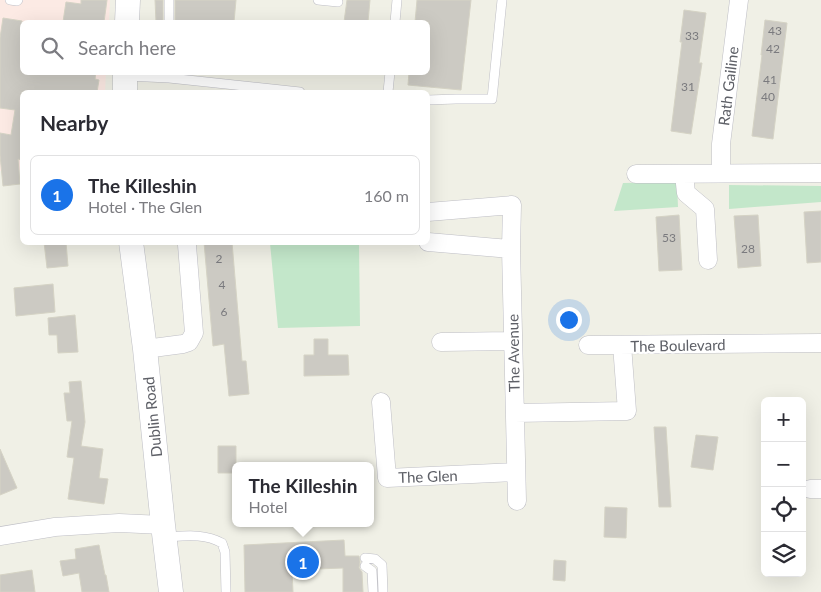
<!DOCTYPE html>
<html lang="en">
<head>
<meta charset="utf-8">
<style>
  body { margin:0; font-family:Lato,sans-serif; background:#f2f2f3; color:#2b2b33 }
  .controls { position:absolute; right:15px; bottom:15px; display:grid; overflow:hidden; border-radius:8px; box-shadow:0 5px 20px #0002 }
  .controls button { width:45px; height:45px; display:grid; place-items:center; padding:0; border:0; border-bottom:1px solid #e1e1e2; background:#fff; color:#2b2b33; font:25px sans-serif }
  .you { position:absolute; left:568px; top:319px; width:18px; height:18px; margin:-12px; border:4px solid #fff; border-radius:50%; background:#1a73e8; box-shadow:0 0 0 8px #1a73e833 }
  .badge { display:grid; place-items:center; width:32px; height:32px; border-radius:50%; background:#1a73e8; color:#fff; font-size:16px; font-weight:700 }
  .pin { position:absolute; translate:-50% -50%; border:2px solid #fff; box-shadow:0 1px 5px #0006 }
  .popup { position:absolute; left:232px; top:462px; width:142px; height:65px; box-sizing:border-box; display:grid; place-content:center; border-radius:8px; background:#fff; filter:drop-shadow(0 1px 4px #0005); font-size:16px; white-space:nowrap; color:#7c7c81 }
  .popup b { font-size:19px; color:#2b2b33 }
  .popup::after { content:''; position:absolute; left:50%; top:100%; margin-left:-10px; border:10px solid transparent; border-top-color:#fff }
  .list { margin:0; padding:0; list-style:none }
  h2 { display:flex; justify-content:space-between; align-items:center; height:65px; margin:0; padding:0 20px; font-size:21px }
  h2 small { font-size:16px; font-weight:400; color:#7c7c81 }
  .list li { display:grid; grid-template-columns:32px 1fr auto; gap:15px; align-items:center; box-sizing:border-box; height:80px; margin:0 10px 10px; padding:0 10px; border:1px solid #e1e1e2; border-radius:8px }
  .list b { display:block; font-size:19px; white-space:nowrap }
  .list p { margin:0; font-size:16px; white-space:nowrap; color:#7c7c81 }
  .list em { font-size:16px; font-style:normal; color:#7c7c81 }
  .icon { flex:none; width:28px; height:28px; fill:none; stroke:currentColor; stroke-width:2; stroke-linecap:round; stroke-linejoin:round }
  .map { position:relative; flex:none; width:821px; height:592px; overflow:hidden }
  .search { position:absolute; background:#fff; box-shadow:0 5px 20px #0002; left:20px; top:20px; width:410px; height:55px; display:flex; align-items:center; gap:12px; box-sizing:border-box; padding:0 18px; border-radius:8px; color:#7c7c81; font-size:19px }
  .panel { position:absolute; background:#fff; box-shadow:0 5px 20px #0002; left:20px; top:90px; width:410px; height:155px; border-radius:8px }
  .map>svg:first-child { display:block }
  .medical { fill:#fceae4 }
  .green { fill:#c3e7ca }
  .building { fill:#cccac3; stroke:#d5d3c5 }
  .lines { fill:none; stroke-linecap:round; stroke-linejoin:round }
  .lane-casing { stroke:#bebec5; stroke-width:10 }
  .street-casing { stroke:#bebec5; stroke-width:19 }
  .secondary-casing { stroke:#bcbdc4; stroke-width:25 }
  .lane { stroke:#fff; stroke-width:9 }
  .street { stroke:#fff; stroke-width:18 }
  .secondary { stroke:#fff; stroke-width:24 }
  .labels { text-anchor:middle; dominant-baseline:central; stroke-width:4.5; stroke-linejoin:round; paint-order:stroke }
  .number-label { font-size:12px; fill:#7a7a7e }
  .street-label { font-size:15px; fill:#5e6067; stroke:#fff }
</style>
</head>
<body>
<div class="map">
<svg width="821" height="592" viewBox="0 0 821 592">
  <rect width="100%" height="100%" fill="#f0f0e6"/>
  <path class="medical" d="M0,0H110L109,22H22V72L106,73L105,92H22V170L0,171Z"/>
  <path class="green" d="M677,182L678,207L614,211L623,183Z
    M729,185L821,186V202L729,209Z
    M270,243H359L360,326L278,328Z"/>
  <path class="building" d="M81,0H107L104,22H63L66,2L81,4Z
    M155,0H163V22H156Z
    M175,0H236L234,22H175Z
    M347,0H370L368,22H344Z
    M417,0H471L461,90L408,85L409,72H428V22H415Z
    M684,10L706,13L699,63H702L691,134L671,131L682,42H680Z
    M3,18L22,21V72H96L95,79L99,80L97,92H22V160L18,159L20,184L3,186L0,155V133L11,135L15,110L0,108V38Z
    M765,20L787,23L773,139L752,136L762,55H761Z
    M821,211V262L807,263L804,212Z
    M679,215L682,270L659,271L656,217Z
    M758,215L761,266L738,268L734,216Z
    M44,242H66L68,266L47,268Z
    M204,242H232L242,361H246L249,394L229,396L224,344L213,346Z
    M53,284L55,312L16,316L14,288Z
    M75,315L78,352L58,353L57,335H49L48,318Z
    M314,339H328V355H348L349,375L304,376V355H314Z
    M81,381L85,422L81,446L103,449L99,478L108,479L104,504L68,499L74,458L67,457L72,421H67L64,393H70L69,382Z
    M654,427H666L671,507H659Z
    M696,435L718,437L713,470L691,467Z
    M218,446H236V473H218Z
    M0,449L17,488L0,495Z
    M605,507L627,508L626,538L604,537Z
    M344,540L345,556H359L360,562L359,568L362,572L363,592H343V568L292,570L293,592H245L244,545Z
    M99,545L105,575H106L109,592H82L79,573L63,576L60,561L76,559L75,549Z
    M554,560L566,561L565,581L553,580Z
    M32,570L35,592H0V575Z"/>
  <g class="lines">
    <defs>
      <path id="lane" d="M10,0L17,1L18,0
        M169,0V22
        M318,0L338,2
        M395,22L397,0
        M126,76L169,78V72
        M169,78L300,92
        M388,92L390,72
        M428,100L456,99H492L502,0
        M164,537C185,536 204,533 222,543L225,552L226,592
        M365,558L375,559L382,565L383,592
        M365,566L372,571L373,592"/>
      <path id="street" d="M721,173V144L739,0
        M636,174L821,173
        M684,174L686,193L705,209L708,260
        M428,212L512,205L511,249L517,501
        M428,242L511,249
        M441,342L513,341
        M588,345L821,343
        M145,349L183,344L189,342L194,333L187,245
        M381,402L387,478L516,472
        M515,413L627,411L622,345
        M810,489H821
        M0,536L55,527L119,523L163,525"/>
      <path id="secondary" d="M127,22L128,0
        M125,92V72
        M131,242L145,349L163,525L171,592"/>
    </defs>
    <use href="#lane" class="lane-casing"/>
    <use href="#street" class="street-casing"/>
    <use href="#secondary" class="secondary-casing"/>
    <use href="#lane" class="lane"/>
    <use href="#street" class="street"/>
    <use href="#secondary" class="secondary"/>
  </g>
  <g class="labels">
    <g class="number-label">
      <text x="775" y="30">43</text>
      <text x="692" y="35">33</text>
      <text x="773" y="48">42</text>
      <text x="770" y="79">41</text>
      <text x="688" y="86">31</text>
      <text x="768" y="96">40</text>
      <text x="669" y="237">53</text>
      <text x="748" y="248">28</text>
      <text x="219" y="258">2</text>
      <text x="222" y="284">4</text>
      <text x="224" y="311">6</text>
    </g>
    <g class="street-label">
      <text transform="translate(728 86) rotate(-83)">Rath Gailine</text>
      <text transform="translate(678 345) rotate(-1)">The Boulevard</text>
      <text transform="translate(513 353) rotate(-91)">The Avenue</text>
      <text transform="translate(152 417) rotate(-96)">Dublin Road</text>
      <text transform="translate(428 476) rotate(-2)">The Glen</text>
    </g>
  </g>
</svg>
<div class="controls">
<button>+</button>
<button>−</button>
<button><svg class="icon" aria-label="locate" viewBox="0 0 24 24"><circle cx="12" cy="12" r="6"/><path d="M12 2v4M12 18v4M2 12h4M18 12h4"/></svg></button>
<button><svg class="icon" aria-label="layers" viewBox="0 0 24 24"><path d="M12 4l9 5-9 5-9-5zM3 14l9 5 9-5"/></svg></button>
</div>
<div class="you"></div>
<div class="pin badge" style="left:303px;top:562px">1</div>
<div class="popup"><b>The Killeshin</b>Hotel</div>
<div class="search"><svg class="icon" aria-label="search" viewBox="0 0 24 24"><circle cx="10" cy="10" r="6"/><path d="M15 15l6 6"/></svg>Search here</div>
<section class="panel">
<h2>Nearby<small></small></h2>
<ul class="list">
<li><span class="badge">1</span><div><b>The Killeshin</b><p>Hotel · The Glen</p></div><em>160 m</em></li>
</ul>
</section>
</div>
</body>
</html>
